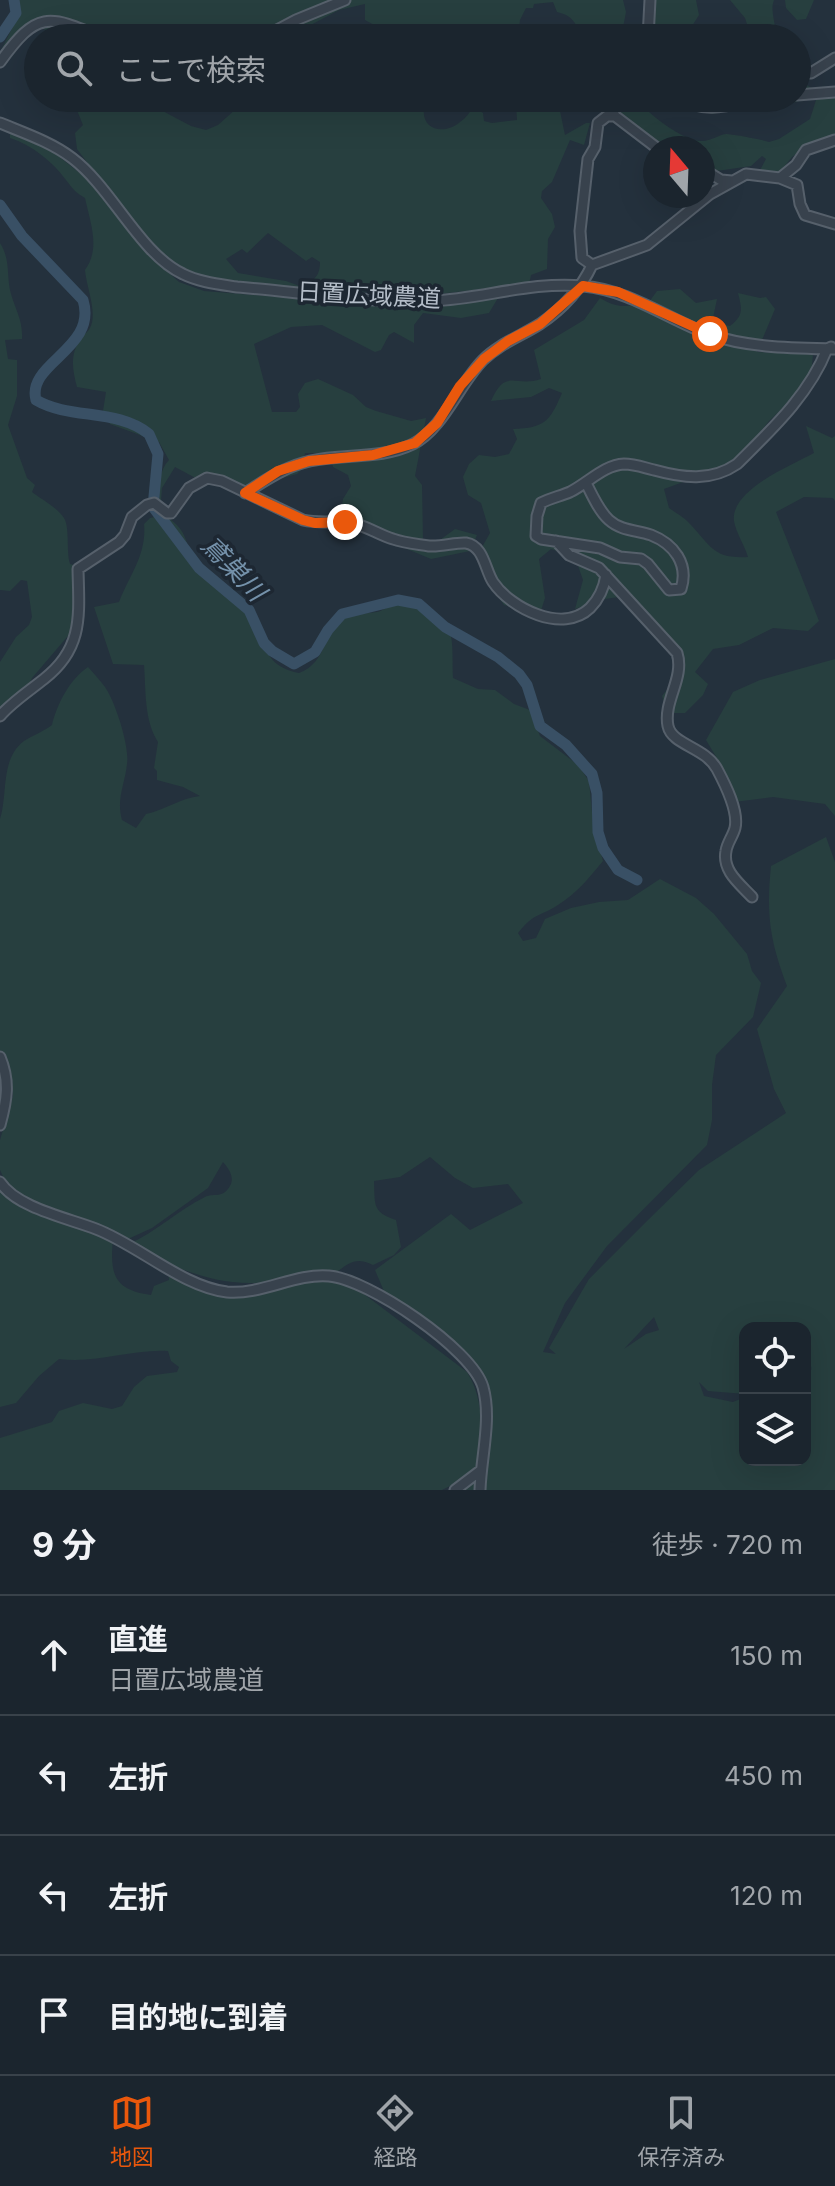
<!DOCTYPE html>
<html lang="ja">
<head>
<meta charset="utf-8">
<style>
  body { margin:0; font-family:Inter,"Noto Sans JP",sans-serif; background:#28313a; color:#f1f3f6 }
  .controls { position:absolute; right:24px; bottom:24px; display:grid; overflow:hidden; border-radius:16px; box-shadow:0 8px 32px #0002 }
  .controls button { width:72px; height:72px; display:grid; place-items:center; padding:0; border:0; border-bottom:2px solid #39424a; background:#1b252e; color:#f1f3f6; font:40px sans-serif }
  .compass { position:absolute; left:643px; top:136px; width:72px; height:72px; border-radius:50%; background:#1b252e; box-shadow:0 8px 32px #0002; rotate:341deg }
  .stop { position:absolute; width:24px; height:24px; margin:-18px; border:6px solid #ea580c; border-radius:50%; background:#fff }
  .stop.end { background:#ea580c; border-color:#fff; box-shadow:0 2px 8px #0008 }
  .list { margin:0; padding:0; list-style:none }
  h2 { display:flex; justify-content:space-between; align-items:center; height:104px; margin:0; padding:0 32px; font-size:34px }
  h2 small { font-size:26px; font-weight:400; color:#a0a5aa }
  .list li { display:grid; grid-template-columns:52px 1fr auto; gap:24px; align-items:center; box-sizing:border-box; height:120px; padding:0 32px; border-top:2px solid #39424a }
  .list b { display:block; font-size:30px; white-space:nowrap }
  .list p { margin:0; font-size:26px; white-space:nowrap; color:#a0a5aa }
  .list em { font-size:26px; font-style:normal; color:#a0a5aa }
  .icon { flex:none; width:44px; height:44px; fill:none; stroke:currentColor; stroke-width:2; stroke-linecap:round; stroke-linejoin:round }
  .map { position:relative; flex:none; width:835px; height:1490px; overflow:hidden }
  .search { position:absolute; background:#1b252e; box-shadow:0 8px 32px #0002; left:24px; right:24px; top:24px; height:88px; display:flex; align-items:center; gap:20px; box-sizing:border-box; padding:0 28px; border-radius:44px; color:#a0a5aa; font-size:30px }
  .sheet { height:584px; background:#1b252e }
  nav { display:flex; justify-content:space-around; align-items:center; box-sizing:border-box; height:112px; border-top:2px solid #39424a; background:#1b252e; font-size:22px; color:#a0a5aa }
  nav a { display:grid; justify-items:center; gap:4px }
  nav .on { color:#ea580c }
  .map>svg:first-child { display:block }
  .green { fill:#273f3f; fill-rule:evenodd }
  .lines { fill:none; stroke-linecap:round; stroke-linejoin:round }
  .river { stroke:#395065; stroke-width:11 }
  .minor-casing { stroke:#56606b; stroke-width:13 }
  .minor { stroke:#38424d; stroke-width:9 }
  .route { stroke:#ea580c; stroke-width:10 }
  .labels { text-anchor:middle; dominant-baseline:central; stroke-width:7; stroke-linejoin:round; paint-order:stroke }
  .street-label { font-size:24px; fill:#b4bdc8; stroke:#1d2732 }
  .water-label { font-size:26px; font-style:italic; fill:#7491aa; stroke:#1d2732 }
</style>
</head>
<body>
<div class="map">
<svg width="835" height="1490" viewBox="0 0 835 1490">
  <rect width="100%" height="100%" fill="#24313d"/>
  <path class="green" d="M9,0H623L626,12L621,38H582C577,24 572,15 557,12L553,2L534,4L533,8H526L520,20L518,38H386L387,32L365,20V4L339,10L286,38H77L28,25L0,52L17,19Z
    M650,0H696L699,15L692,26L689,38H652Z
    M730,0H774C769,13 778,24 774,37L771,24H747L745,18Z
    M785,0H814L806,19L797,20L786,8Z
    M797,76L803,78L808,86L816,90L810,98L792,103L773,102L712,114L704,104L687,98H797Z
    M835,94V135L806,147L792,157L779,173H764L760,170L766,159L762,156L751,166L710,172L703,170V148L652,149L617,123L599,98H634C647,112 683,142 702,141C711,141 718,135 726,134C732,134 764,140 769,142L779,139L810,119L817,97Z
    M138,98L191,126L206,130L218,125L246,100L252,98H529C522,99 516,101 509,102C491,106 476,96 463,112L457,108V100L430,102L428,107L424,108C421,131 445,135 460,122C466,118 470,112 473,107L483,113L484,121L492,123L517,120L516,102H532L536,112L560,111L565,135L586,123H590L584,145L570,140L552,182L542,191L541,198L552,214L555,227L548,239L547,269L531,275L529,284L420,296L309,288L306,284C316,279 320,274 320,262L312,257L306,261L268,233L247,253L242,249L226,259L238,273L286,281L305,288C270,286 228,286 194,274C150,257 106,186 77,149L75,133L83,125L72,98Z
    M10,132L52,151L81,174L114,208L157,262L179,282L204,291L388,306H433L498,298L489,313L461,318L423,313L414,325V343L394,332L389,335L381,350L375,352L322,325L291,327L254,344L272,412H296L300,407L298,394L305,383L318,379L353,395L366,407L376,411L411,421L426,418L415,476L422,485L423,540L433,545L455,529L477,535L470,551L431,559L359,529L350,516L341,511L343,499L351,486L348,475L333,467L330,453H305L302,469L297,474L271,481L252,492L211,482L205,483L175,467L162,488L161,501L157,500C159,487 159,470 169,460L159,442L110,424L103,411L106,392L77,387C72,368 70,354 81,338C84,334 88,332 90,328C98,313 86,286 85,270C101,248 90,222 85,198C76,193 72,188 66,180C53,162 32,145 10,138Z
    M0,243C11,260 6,276 11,294C16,311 23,321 22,339L5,340L8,359L17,360V396L8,425L27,478L35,485L32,492C41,499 58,508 64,518C70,528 66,550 70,564L74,565L75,605L73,630L32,678L20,705L0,719V662L16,637L29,625L32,617L27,581L21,580L10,591L0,590Z
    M680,289L696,303L717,299L713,318L722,324L730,326C744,315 742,309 738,293L760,298L766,297L775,309L757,352L813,354L811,376L805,394L786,405L769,421L739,458L724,467L664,489L669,508C676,513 684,517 690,524C711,546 713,559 748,557C745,546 736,533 734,521C730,490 792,465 814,453L806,426L832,438L835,436V501L833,498L804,497L776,512L819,621L808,631L773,628L739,645L713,649L695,672L708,684L703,695L685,713H668L662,696L685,667C679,636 647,618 626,596L605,599L575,609L583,580L575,557L551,549L539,559L545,598L540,614L504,605L491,586L477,556L490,533L481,503L468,495L463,477L469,464L479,455L495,457L509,454L517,439L513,429C545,428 550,421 562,393L549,388L531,397L491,401C506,367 515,388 541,379L534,350L584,320L600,298C620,310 627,306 649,302L657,291Z
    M164,515C195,533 183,554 199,572C212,587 234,589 246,603C272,631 252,663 299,673C329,662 321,630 346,617C354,612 367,614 377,612C383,611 388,606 394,604C408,602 443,614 449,628C454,642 452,663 453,678L478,689L495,690L514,704L530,710L540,736L578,765L589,781L593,822L603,861C589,878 577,893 558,905C538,918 536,911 518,933L523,941L536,938L545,919L571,908L599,902L628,900L660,879L696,898L714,914L747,954L752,971L761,983L753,1017L716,1055L712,1085V1120L707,1145L607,1246L565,1303L543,1352L556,1354L549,1348L589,1279L649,1219L699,1170L786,1113L774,1089L757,1029L787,986C770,941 766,915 771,866L826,837L835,862V1490H462L482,1472L487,1391L482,1372L469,1358L389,1303L375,1270L451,1214L470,1230L523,1203L508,1184L473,1188L455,1178L430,1157L400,1177L374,1181C375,1205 372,1212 396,1220L401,1247L394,1255L373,1265C357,1257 349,1262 336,1273C312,1270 291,1279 267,1282C217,1288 172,1267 129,1244C156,1232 178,1210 205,1197C213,1193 221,1198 228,1189C236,1179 230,1170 223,1162L208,1188L152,1228L128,1239L103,1226L23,1199L8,1187L0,1170V1140L13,1096L12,1077L0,1050V819C8,794 0,759 24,741C33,735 43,732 52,725C57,704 70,679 88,667C94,674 100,680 105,687C115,701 130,747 127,764C125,784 116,799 122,820L136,828L146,814C165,810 181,798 200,796L183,787L157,780V771L154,768L158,742C144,720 146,691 144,665L113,664L94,607L119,602C130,574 147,554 144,524L150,518ZM654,1317L659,1330L646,1334L624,1349ZM745,1328H805V1345L812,1370L805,1355V1460H745V1397L733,1402L704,1396L699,1382L708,1391L745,1394Z
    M835,659V816L825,804L773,797L726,803L721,765L706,740L733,692L760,680Z
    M0,1187L20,1205L113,1238C110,1272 112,1290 151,1295L154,1286L169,1280L168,1270L217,1294L234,1297L312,1280H334L356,1288L467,1372C486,1402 481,1437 480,1471L442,1490H0V1438L52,1422L59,1411L83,1403L112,1409L122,1406L134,1387L147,1376L177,1372L179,1367L171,1361L168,1351C131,1349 96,1364 59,1359L39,1376L16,1403L0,1407Z"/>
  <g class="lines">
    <path class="river" d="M0,37L16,13L14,0
      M0,205L22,236L83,300C98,349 26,363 36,400C70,420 117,408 149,434L158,454L153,507L199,568L249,610L264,643L272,651L294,664L315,652L328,630L342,614L398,600L419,604L445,627L498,657L519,674L527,685L540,726L566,745L592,774L597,793L598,832L603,848L618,870L637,880"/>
    <defs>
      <path id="minor" d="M262,38L296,20L345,0
        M648,38L650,0
        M0,62C37,11 47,14 103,38
        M797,71L811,73L835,58
        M797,95L835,92
        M606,98L615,116
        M682,98C705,117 741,101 767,98
        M538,99L541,98
        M0,123C24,133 51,142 72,158C112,188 140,254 183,274C199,282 218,284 237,287C300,292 368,303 432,301C482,299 532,281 583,286C629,290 666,318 708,334C748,348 793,348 835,349
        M703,169L721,180L732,181
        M780,178L796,165L806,150L835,140
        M592,265L582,258L580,231L588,159L595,147L598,123L607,116H615L657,148
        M586,483C592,495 599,511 609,520C621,531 637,530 651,535C674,544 689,564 681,589L669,590L648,564L641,559L620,557L600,548L541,539L536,536L537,516L541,503C550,498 561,496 570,492C588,483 604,465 624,464C635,464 645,468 654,470C683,478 711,482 737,464C771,430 809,395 827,349L831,347
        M245,493C266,480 286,466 310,461C345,453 380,460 413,444C443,429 459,384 483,360C499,344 521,336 540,324C562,309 581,289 592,265L647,245L710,194L746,174L780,178L797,185L800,204L805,215L835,224
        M556,541L569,555L599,568L677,653C685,678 663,701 668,726C672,745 705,747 717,769C725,784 739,811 735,828C733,836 727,843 726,851C722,871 740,884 752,897
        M0,716C12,702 29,691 44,679C84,648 79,614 78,569L119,542L125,535L132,517L147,505L154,503L167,513H171L189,488L207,478L222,481L303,520C320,524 336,520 352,523C367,526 379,535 393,539C404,543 417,544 429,546C442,547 456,542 466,543C484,546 485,570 493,582C511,609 563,634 590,608C600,598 604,588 606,575
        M0,1057C10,1081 7,1100 0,1125
        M0,1182C17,1208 68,1218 96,1229C138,1245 183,1287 227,1292C262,1295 295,1273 329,1276C368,1279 472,1349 483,1387C492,1419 481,1457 480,1490
        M455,1490L480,1471"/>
    </defs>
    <use href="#minor" class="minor-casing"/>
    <use href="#minor" class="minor"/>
  </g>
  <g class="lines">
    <path class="route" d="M345,522L315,523L303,520L245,493L278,471L309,461L373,455L415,443L437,423L460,386L484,359L508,341L540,324L583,286L618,292L710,334"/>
  </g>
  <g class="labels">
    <g class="street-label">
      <text transform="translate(369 295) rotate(3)">日置広域農道</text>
    </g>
    <g class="water-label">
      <text transform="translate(234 568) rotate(46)">鳶巣川</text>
    </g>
  </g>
</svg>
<div class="controls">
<button><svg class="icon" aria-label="locate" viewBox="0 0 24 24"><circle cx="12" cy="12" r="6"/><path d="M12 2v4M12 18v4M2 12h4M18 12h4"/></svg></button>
<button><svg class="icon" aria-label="layers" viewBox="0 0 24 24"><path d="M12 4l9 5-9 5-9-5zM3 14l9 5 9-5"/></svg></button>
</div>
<svg class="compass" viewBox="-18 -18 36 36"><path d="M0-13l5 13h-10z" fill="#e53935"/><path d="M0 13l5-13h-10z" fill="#a0a5aa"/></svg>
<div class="stop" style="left:710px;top:334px"></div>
<div class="stop end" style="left:345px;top:522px"></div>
<div class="search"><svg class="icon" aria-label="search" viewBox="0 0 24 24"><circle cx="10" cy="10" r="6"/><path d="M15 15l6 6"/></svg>ここで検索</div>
</div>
<section class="sheet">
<h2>9 分<small>徒歩 · 720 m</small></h2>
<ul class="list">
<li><svg class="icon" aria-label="ahead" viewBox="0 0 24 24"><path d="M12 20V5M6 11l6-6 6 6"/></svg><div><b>直進</b><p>日置広域農道</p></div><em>150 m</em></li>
<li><svg class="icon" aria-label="left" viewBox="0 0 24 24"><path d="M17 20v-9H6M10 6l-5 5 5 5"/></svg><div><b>左折</b></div><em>450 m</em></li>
<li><svg class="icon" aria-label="left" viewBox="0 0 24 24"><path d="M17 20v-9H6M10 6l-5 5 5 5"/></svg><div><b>左折</b></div><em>120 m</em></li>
<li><svg class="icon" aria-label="arrive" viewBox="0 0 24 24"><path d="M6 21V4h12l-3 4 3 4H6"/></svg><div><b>目的地に到着</b></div></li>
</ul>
</section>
<nav>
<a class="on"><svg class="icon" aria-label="map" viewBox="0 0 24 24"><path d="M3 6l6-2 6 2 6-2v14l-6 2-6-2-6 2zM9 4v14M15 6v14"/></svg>地図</a>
<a><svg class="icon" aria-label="directions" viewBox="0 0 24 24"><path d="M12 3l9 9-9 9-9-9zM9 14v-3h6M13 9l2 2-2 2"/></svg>経路</a>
<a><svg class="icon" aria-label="saved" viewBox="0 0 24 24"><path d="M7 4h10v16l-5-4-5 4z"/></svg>保存済み</a>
</nav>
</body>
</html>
